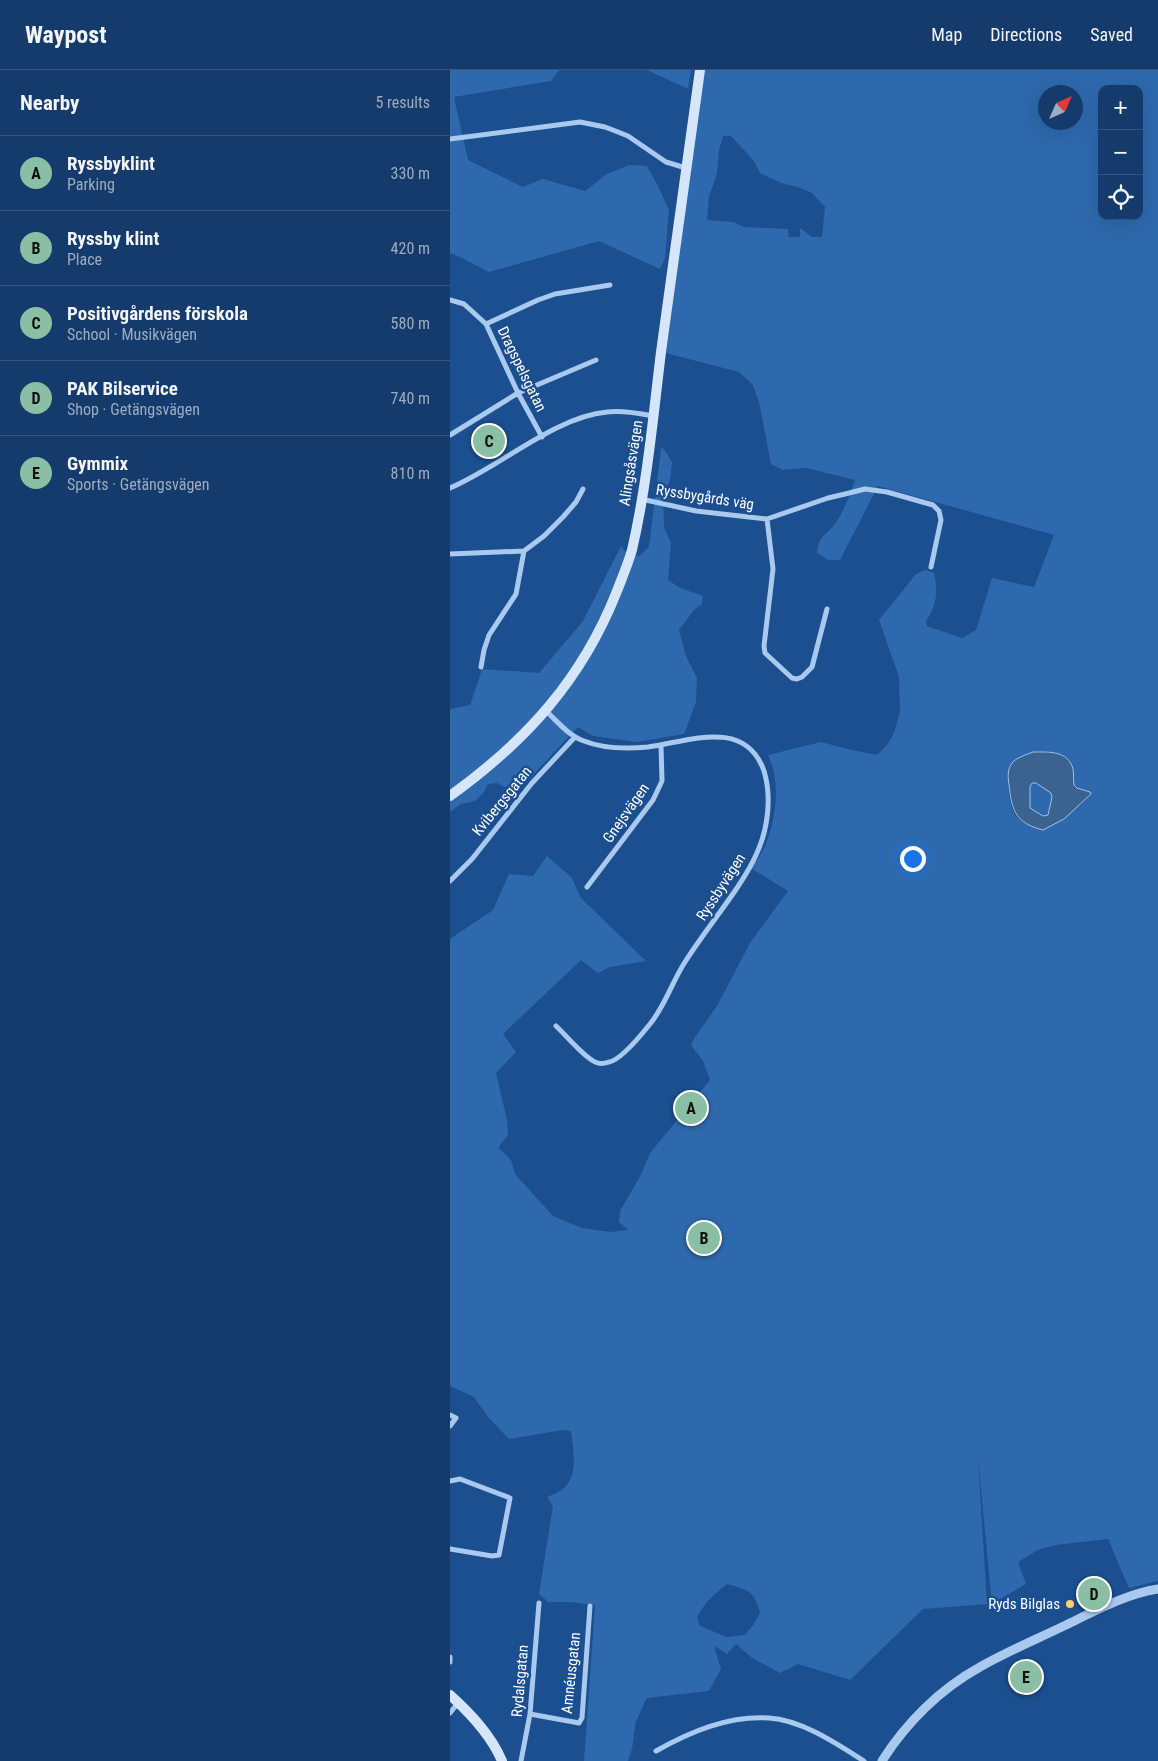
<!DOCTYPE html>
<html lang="en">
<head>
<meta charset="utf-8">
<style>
  body { margin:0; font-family:"Roboto Condensed",sans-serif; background:#1d4271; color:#f1f3f6 }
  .controls { position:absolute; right:15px; top:15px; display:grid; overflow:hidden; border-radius:10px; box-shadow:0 5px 20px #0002 }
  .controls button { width:45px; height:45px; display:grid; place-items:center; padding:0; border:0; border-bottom:1px solid #33557e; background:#143b6b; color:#f1f3f6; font:25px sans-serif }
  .compass { position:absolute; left:588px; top:15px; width:45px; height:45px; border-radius:50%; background:#143b6b; box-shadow:0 5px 20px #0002; rotate:45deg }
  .you { position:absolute; left:462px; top:788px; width:18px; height:18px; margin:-12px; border:4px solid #fff; border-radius:50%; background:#1a73e8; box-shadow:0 0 0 8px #1a73e833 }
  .badge { display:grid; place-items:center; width:32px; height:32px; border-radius:50%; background:#8abfa5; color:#111; font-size:16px; font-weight:700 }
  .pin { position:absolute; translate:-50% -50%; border:2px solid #fff; box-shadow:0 1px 5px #0006 }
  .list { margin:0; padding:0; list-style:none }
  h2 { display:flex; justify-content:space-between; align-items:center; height:65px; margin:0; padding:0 20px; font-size:21px }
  h2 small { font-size:16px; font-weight:400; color:#9dadc1 }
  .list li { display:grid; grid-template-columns:32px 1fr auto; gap:15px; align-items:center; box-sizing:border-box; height:75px; padding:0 20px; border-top:1px solid #33557e }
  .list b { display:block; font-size:19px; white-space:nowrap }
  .list p { margin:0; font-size:16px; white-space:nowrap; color:#9dadc1 }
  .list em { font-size:16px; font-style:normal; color:#9dadc1 }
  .icon { flex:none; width:28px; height:28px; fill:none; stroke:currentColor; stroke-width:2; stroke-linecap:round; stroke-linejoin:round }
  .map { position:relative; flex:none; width:708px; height:1691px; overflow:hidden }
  header { display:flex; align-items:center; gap:30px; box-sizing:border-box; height:70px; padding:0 25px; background:#143b6b; border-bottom:1px solid #33557e }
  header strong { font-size:24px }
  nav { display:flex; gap:28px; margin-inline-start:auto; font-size:18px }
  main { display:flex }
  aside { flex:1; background:#143b6b }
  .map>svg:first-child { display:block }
  .green { fill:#2e69ad; fill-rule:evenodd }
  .water { fill:#3c6290; stroke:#9cc4f0; fill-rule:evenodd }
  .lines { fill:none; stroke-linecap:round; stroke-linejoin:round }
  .minor { stroke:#a9c9ee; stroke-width:5 }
  .tertiary { stroke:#a9c9ee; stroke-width:9 }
  .secondary { stroke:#d6e6fa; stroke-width:10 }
  .poi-dot { fill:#ffd166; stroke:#1b4f8f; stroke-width:2 }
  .labels { text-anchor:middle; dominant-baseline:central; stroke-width:5; stroke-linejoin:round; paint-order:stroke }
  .street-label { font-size:15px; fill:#fff; stroke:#1b4f8f }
  .poi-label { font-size:15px; fill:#fff; stroke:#1b4f8f; text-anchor:end }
</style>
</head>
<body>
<header>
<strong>Waypost</strong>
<nav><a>Map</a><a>Directions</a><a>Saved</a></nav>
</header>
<main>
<aside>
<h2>Nearby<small>5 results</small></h2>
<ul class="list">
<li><span class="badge">A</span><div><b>Ryssbyklint</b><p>Parking</p></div><em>330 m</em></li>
<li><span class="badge">B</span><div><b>Ryssby klint</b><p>Place</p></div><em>420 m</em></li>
<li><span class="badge">C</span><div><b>Positivgårdens förskola</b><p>School · Musikvägen</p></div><em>580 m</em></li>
<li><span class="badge">D</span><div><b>PAK Bilservice</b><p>Shop · Getängsvägen</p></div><em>740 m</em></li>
<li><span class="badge">E</span><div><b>Gymmix</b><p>Sports · Getängsvägen</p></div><em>810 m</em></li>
</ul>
</aside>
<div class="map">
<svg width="708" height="1691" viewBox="0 0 708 1691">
  <rect width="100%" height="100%" fill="#1b4f8f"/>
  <path class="green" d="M0,0H109L101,11L4,27L18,90L73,117L93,109L135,121L157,104L179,95L197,96L207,114L219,140L215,188L210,199L149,171L39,202L4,184H0Z
    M197,0H241L238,19Z
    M254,0H708V1511L679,1518L658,1469L605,1475L588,1480L568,1492L576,1514L542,1534L528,1389L537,1534L473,1539L400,1610L348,1594L330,1603L301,1587L286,1574L277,1584L264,1576L271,1599L259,1621L197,1628L186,1651L182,1679L178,1691H134L145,1535L119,1532H98L89,1524L103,1436L97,1427C102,1425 110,1422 114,1418C129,1404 123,1380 121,1361L113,1360L59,1369L38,1347L24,1327L0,1316V869L43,840L59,804L83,806L97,786L122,808L131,828L196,891L160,897L148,903L131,890L53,964L66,982L46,1003L57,1050L58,1065L50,1075L49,1078L61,1090L65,1104L103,1146L132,1158L160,1162L178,1160L169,1152L170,1141L191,1105L200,1083L260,1010L253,991L241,975L245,967L267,936L300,873L338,821L302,799C307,789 315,779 318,768C327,743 330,709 318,685L371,672L397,679L427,685L437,675L444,663L450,641L449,607L429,550L466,504L476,500L484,503C488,521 487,536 476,551L477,556L512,568L526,560L542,508L584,517L604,465L428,416L390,490H378L367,483C369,464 375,467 385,454C394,441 400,425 405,410L356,398L333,400L321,394L309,332L303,315L289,302L216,283ZM652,19H689V146H652ZM596,22H626V52H596ZM273,66H281L304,91L310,103L331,113L348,117L362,123L375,137L372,167H362L350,158V167H339L338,159L294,157L283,152L257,150L259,127L267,103L269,80ZM583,682C598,682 618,679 623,699C624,704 624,709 624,715L640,726L628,736L583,757C576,754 568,750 564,743C559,734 555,702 562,693C566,687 576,685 583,682ZM277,1514C298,1520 304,1520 310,1543L304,1554L295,1565L277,1567L250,1556L247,1548C254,1533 264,1524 277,1514Z
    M211,378L214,379L222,392L220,410L213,425L214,457L221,473L218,510L230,518L253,526L252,534L244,540L229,560L236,586L247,608L246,632L234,664L187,672L143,666L128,657L66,723L47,713L38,714L34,722L25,731L11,734L0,742V639L20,635L32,599L89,603L133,551L171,476L177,484L189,486L199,477Z
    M582,713H586L601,723L602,727L598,745L593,746L580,738V717Z"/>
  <path class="water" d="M583,682C598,682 618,680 623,699C624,704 623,709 624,715L627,718L640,722L641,724L614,749L593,760C566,753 562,742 559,715C558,707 557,700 562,693C567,687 576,685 583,682ZM582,713H586L601,723L602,727L598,745L593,746L580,738V717Z"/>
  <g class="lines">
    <path class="minor" d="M0,69L130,52L155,57L168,62L178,66L216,92L236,98
      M0,230L14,234L36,254L68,323L92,367
      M36,254L88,230L105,224L160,215
      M0,365L68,323L146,290
      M0,418C50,397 104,347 157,342C172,340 188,343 203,346
      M191,429L246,441L317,449L378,428L395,424L415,419L437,422L483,435L489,441L491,450L481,497
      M317,449L323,499L314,576L315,583L342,608L347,609L352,607L362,597L377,539
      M0,484L74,481L94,466L113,447L126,432L133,419
      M31,597L34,580L39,565L66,524L74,481
      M96,641C108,652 119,666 134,671C154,679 177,679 198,677C237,672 295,647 314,701C322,727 318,760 306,785C301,797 294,807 287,818C270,843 251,867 235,892C222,912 215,936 200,954C192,964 171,990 159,992C156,993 151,994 148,993C137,991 115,964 106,956
      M0,811L22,789L82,713L125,667
      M137,817L203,730L212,711L211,675
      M0,1345L6,1348L0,1356
      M0,1411L10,1409L60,1428L49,1485L42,1486L0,1479
      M0,1587V1592
      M0,1643L8,1633
      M80,1644L129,1653L132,1648L140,1536
      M206,1681C239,1662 280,1645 319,1648C352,1650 387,1674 414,1691
      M71,1691L80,1644L89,1533"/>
    <path class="tertiary" d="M432,1691C456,1653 490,1619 530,1597C558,1581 587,1569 616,1555C645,1541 676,1524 708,1519"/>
    <path class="secondary" d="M0,726C76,671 132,610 167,521C172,508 178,494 182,480C197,415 203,348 211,282C224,188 237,94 250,0
      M0,1625C21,1644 41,1665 52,1691"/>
  </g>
  <circle class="poi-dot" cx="620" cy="1534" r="5"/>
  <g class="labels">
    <g class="street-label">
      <text transform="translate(72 299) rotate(64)">Dragspelsgatan</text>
      <text transform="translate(181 393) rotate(-81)">Alingsåsvägen</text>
      <text transform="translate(255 427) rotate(9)">Ryssbygårds väg</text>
      <text transform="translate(52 731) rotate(-51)">Kvibergsgatan</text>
      <text transform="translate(176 743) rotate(-55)">Gnejsvägen</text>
      <text transform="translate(271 817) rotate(-57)">Ryssbyvägen</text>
      <text transform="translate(121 1603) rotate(-84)">Amnéusgatan</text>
      <text transform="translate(70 1611) rotate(-85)">Rydalsgatan</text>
    </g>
    <g class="poi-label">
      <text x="610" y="1534">Ryds Bilglas</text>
    </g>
  </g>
</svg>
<div class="controls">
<button>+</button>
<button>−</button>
<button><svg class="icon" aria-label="locate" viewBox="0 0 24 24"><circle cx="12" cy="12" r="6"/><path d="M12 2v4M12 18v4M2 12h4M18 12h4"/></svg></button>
</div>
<svg class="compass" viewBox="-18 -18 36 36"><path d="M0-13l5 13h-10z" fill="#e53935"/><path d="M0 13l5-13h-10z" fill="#9dadc1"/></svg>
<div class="you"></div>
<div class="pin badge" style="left:241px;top:1038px">A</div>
<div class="pin badge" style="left:254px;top:1168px">B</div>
<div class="pin badge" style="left:39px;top:371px">C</div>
<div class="pin badge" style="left:644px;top:1524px">D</div>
<div class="pin badge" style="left:576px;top:1607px">E</div>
</div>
</main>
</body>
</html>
